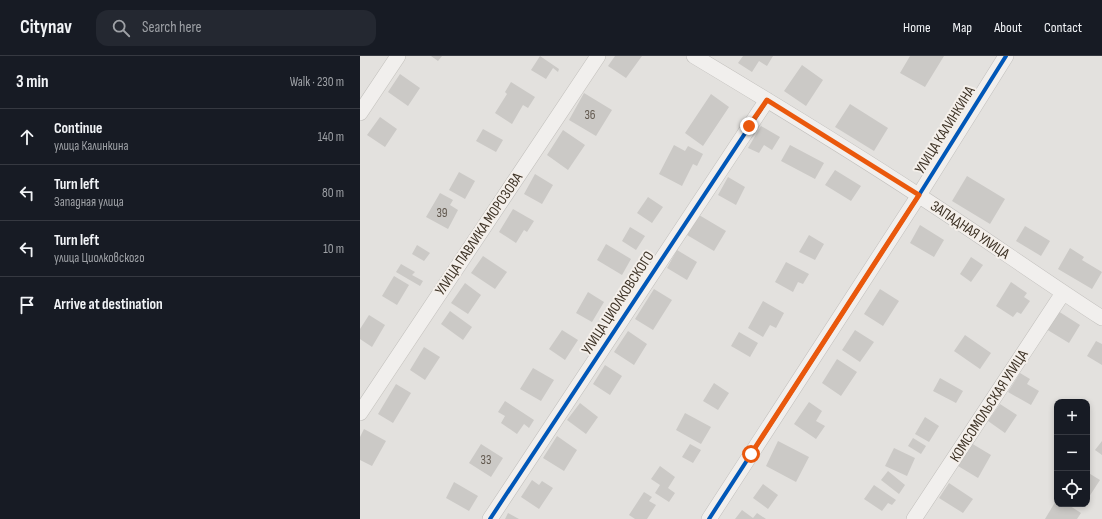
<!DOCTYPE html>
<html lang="en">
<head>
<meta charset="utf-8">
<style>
  body { margin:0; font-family:"Sofia Sans Condensed",sans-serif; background:#242831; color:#f1f3f6 }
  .controls { position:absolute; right:12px; bottom:12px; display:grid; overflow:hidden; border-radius:8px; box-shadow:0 2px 6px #0003 }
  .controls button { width:36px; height:36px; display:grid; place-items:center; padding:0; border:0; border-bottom:1px solid #363941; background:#171b24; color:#f1f3f6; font:20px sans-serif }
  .stop { position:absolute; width:12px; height:12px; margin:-9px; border:3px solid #ea580c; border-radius:50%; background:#fff }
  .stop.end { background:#ea580c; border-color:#fff; box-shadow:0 1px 4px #0008 }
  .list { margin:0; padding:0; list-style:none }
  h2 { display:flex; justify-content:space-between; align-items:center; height:52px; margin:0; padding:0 16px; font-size:17px }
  h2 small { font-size:13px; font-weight:400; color:#9ea1a6 }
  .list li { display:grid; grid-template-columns:26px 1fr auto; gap:12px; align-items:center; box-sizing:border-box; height:56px; padding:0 16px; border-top:1px solid #363941 }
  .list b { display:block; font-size:15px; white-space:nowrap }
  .list p { margin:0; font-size:13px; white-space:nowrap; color:#9ea1a6 }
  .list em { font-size:13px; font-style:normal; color:#9ea1a6 }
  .icon { flex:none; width:22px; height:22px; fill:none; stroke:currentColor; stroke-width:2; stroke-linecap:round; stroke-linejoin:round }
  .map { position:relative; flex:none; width:742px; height:463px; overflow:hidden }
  header { display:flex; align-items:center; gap:24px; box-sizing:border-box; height:56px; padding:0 20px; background:#171b24; border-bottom:1px solid #363941 }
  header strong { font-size:19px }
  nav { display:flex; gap:22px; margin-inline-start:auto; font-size:14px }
  .search { width:280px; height:36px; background:#242831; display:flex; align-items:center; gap:10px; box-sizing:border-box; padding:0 14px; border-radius:12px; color:#9ea1a6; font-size:15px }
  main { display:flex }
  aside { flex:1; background:#171b24 }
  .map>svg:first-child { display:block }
  .building { fill:#cbc9c6 }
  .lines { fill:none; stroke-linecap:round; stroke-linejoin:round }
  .street-casing { stroke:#c1bfbc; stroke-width:16 }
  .street { stroke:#f1efed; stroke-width:15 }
  .cycleway-casing { stroke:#f4efea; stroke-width:6 }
  .cycleway { stroke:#0057b8; stroke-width:4 }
  .route { stroke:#ea580c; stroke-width:5 }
  .labels { text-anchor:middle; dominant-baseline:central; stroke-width:4; stroke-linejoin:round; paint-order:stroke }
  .number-label { font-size:13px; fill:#61584e }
  .street-label { font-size:15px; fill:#3d3225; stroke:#f4efea }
</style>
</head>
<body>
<header>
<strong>Citynav</strong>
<div class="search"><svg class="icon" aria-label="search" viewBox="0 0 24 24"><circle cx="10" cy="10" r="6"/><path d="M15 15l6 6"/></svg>Search here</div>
<nav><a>Home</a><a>Map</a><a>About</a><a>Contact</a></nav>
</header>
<main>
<aside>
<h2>3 min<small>Walk · 230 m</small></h2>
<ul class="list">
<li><svg class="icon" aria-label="ahead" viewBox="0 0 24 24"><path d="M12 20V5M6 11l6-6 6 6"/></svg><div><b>Continue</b><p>улица Калинкина</p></div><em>140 m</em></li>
<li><svg class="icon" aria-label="left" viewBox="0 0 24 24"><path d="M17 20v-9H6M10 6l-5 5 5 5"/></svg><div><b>Turn left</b><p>Западная улица</p></div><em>80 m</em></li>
<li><svg class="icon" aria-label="left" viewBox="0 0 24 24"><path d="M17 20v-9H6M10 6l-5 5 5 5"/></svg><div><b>Turn left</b><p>улица Циолковского</p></div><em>10 m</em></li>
<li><svg class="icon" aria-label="arrive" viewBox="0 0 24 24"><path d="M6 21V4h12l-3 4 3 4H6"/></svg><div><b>Arrive at destination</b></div></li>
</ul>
</aside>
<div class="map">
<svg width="742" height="463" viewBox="0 0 742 463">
  <rect width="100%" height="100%" fill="#e3e1de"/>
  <path class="building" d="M71,0H82L78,5Z
    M180,0L199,13L198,16L193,12L186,23L171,14Z
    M255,0H282L266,22L248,10Z
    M383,0H413L407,10L399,5L392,16L378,7Z
    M550,0H584L565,31L540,17Z
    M442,9L463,24L446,50L424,35Z
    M40,18L60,32L48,50L28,36Z
    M151,26L175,41L168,52L163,49L152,68L135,57L147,38L145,36Z
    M224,37L252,54L236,80L209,64Z
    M351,38L369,51L343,90L325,77Z
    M490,48L528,72L514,95L475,71Z
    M20,61L37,73L25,91L7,79Z
    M401,70L420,81L412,94L404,89L399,97L388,92Z
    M123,73L143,84L136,96L116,85Z
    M203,74L225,89L208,114L187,99Z
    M314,89L325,95L328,90L343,98L337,110L333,108L322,130L299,118Z
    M430,89L464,107L455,123L421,105Z
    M475,114L501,130L491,145L465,129Z
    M99,116L115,125L105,143L89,134Z
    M175,118L193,129L182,148L164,138Z
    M607,120L645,143L630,168L592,145Z
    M368,121L385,131L376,149L358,139Z
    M80,137L93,144L90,149L98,154L88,173L66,161Z
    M288,141L303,151L292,167L277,157Z
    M153,153L174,165L167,176L164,174L156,187L139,176Z
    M339,159L366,175L354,195L327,179Z
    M560,169L584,184L574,201L550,187Z
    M665,170L690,185L681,200L656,185Z
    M270,171L285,180L276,194L262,185Z
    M449,179L464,188L455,204L439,196Z
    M246,188L271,203L262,219L237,204Z
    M57,189L70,197L64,205L52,198Z
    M710,192L724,201L722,204L742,216L732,233L698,213Z
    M317,194L337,206L327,224L307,212Z
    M123,200L147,216L135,233L111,217Z
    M611,201L623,209L611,226L600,218Z
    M426,206L449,218L443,228L438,226L433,236L415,226Z
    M41,208L55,216L52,219L63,225L60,230L36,216Z
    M34,220L49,229L37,249L22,240Z
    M651,226L667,237L664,241L670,245L661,258L657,256L653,261L636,250Z
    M105,227L121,239L108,258L91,247Z
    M294,233L312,244L293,274L275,263Z
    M520,233L539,245L523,270L504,258Z
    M228,236L244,246L232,266L216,257Z
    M403,245L424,257L416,272L410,269L403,281L388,272Z
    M90,255L112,271L103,284L81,268Z
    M698,255L720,269L709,287L686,273Z
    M9,259L25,269L12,291L0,283V273Z
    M202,274L218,284L205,304L189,293Z
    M495,274L514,286L500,306L482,294Z
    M268,275L287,288L274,309L254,296Z
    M379,276L398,287L390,301L371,290Z
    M605,279L631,297L620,313L594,295Z
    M736,285L742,288V309L727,300Z
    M64,291L80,301L65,324L50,314Z
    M477,303L497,316L481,340L462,327Z
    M245,309L262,320L250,339L233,328Z
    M173,312L194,324L181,345L160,333Z
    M660,317L670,323L667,328L679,335L671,349L648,336Z
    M580,322L603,335L596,347L573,335Z
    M354,327L369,337L358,354L343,345Z
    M36,328L51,337L33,367L18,358Z
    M145,345L174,364L169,372L164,368L157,378L141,367L145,360L138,356Z
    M449,346L462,355L456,365L465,370L456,383L434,368Z
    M220,347L238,361L226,378L207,364Z
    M640,348L657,359L645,377L628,365Z
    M325,357L351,371L341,388L316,374Z
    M565,361L579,370L569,386L555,378Z
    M4,373L26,385L12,410L0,404V381Z
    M197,380L217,394L204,415L183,402Z
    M553,382L566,390L561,398L548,390Z
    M418,385L449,401L436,426L406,410Z
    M742,385V399L735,394Z
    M611,387L631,399L618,422L598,410Z
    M121,388L143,402L131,421L109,407Z
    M330,388L341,394L333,407L322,401Z
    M534,392L555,402L547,420L525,410Z
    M300,410L315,421L308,432L315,437L309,446L295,437L300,429L291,423Z
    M528,415L545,429L539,438L521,424Z
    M727,416L740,424L727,444Z
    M172,424L179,429L182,425L193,432L179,453L161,441Z
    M94,426L118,440L109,455L86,442Z
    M589,427L613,443L603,457L579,442Z
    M403,428L418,439L408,453L393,442Z
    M514,429L536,444L532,449L528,447L522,455L504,443Z
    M284,436L292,441L289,445L296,449L287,463H275L269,459Z
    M697,443V448H707L721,457L717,463H685Z
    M382,454L393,462L397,457L406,463H375Z
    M148,457L159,463H145Z"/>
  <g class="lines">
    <defs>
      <path id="street" d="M334,0C409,45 485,91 558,139C620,179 680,222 742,262
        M0,57L38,0
        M0,357L238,0
        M130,463L407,44
        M349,463L559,139L646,0
        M554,463L703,237"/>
    </defs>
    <use href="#street" class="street-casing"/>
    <use href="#street" class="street"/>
    <defs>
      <path id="cycleway" d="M130,463L407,44
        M349,463L559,139L646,0"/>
    </defs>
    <use href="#cycleway" class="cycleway-casing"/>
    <use href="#cycleway" class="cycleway"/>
  </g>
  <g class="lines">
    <path class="route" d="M389,70L407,44L559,139L391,398"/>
  </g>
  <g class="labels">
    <g class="number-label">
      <text x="230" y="59">36</text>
      <text x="82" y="157">39</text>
      <text x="126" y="404">33</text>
    </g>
    <g class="street-label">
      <text transform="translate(585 74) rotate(-58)">УЛИЦА КАЛИНКИНА</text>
      <text transform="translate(610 174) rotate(34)">ЗАПАДНАЯ УЛИЦА</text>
      <text transform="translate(119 178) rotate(-56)">УЛИЦА ПАВЛИКА МОРОЗОВА</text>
      <text transform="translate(258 247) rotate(-57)">УЛИЦА ЦИОЛКОВСКОГО</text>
      <text transform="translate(629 350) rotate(-57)">КОМСОМОЛЬСКАЯ УЛИЦА</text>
    </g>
  </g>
</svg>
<div class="controls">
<button>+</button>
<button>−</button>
<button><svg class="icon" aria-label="locate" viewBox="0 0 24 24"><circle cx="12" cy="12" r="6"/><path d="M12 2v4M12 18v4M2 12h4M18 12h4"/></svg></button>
</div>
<div class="stop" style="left:391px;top:398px"></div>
<div class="stop end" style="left:389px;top:70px"></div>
</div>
</main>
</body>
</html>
